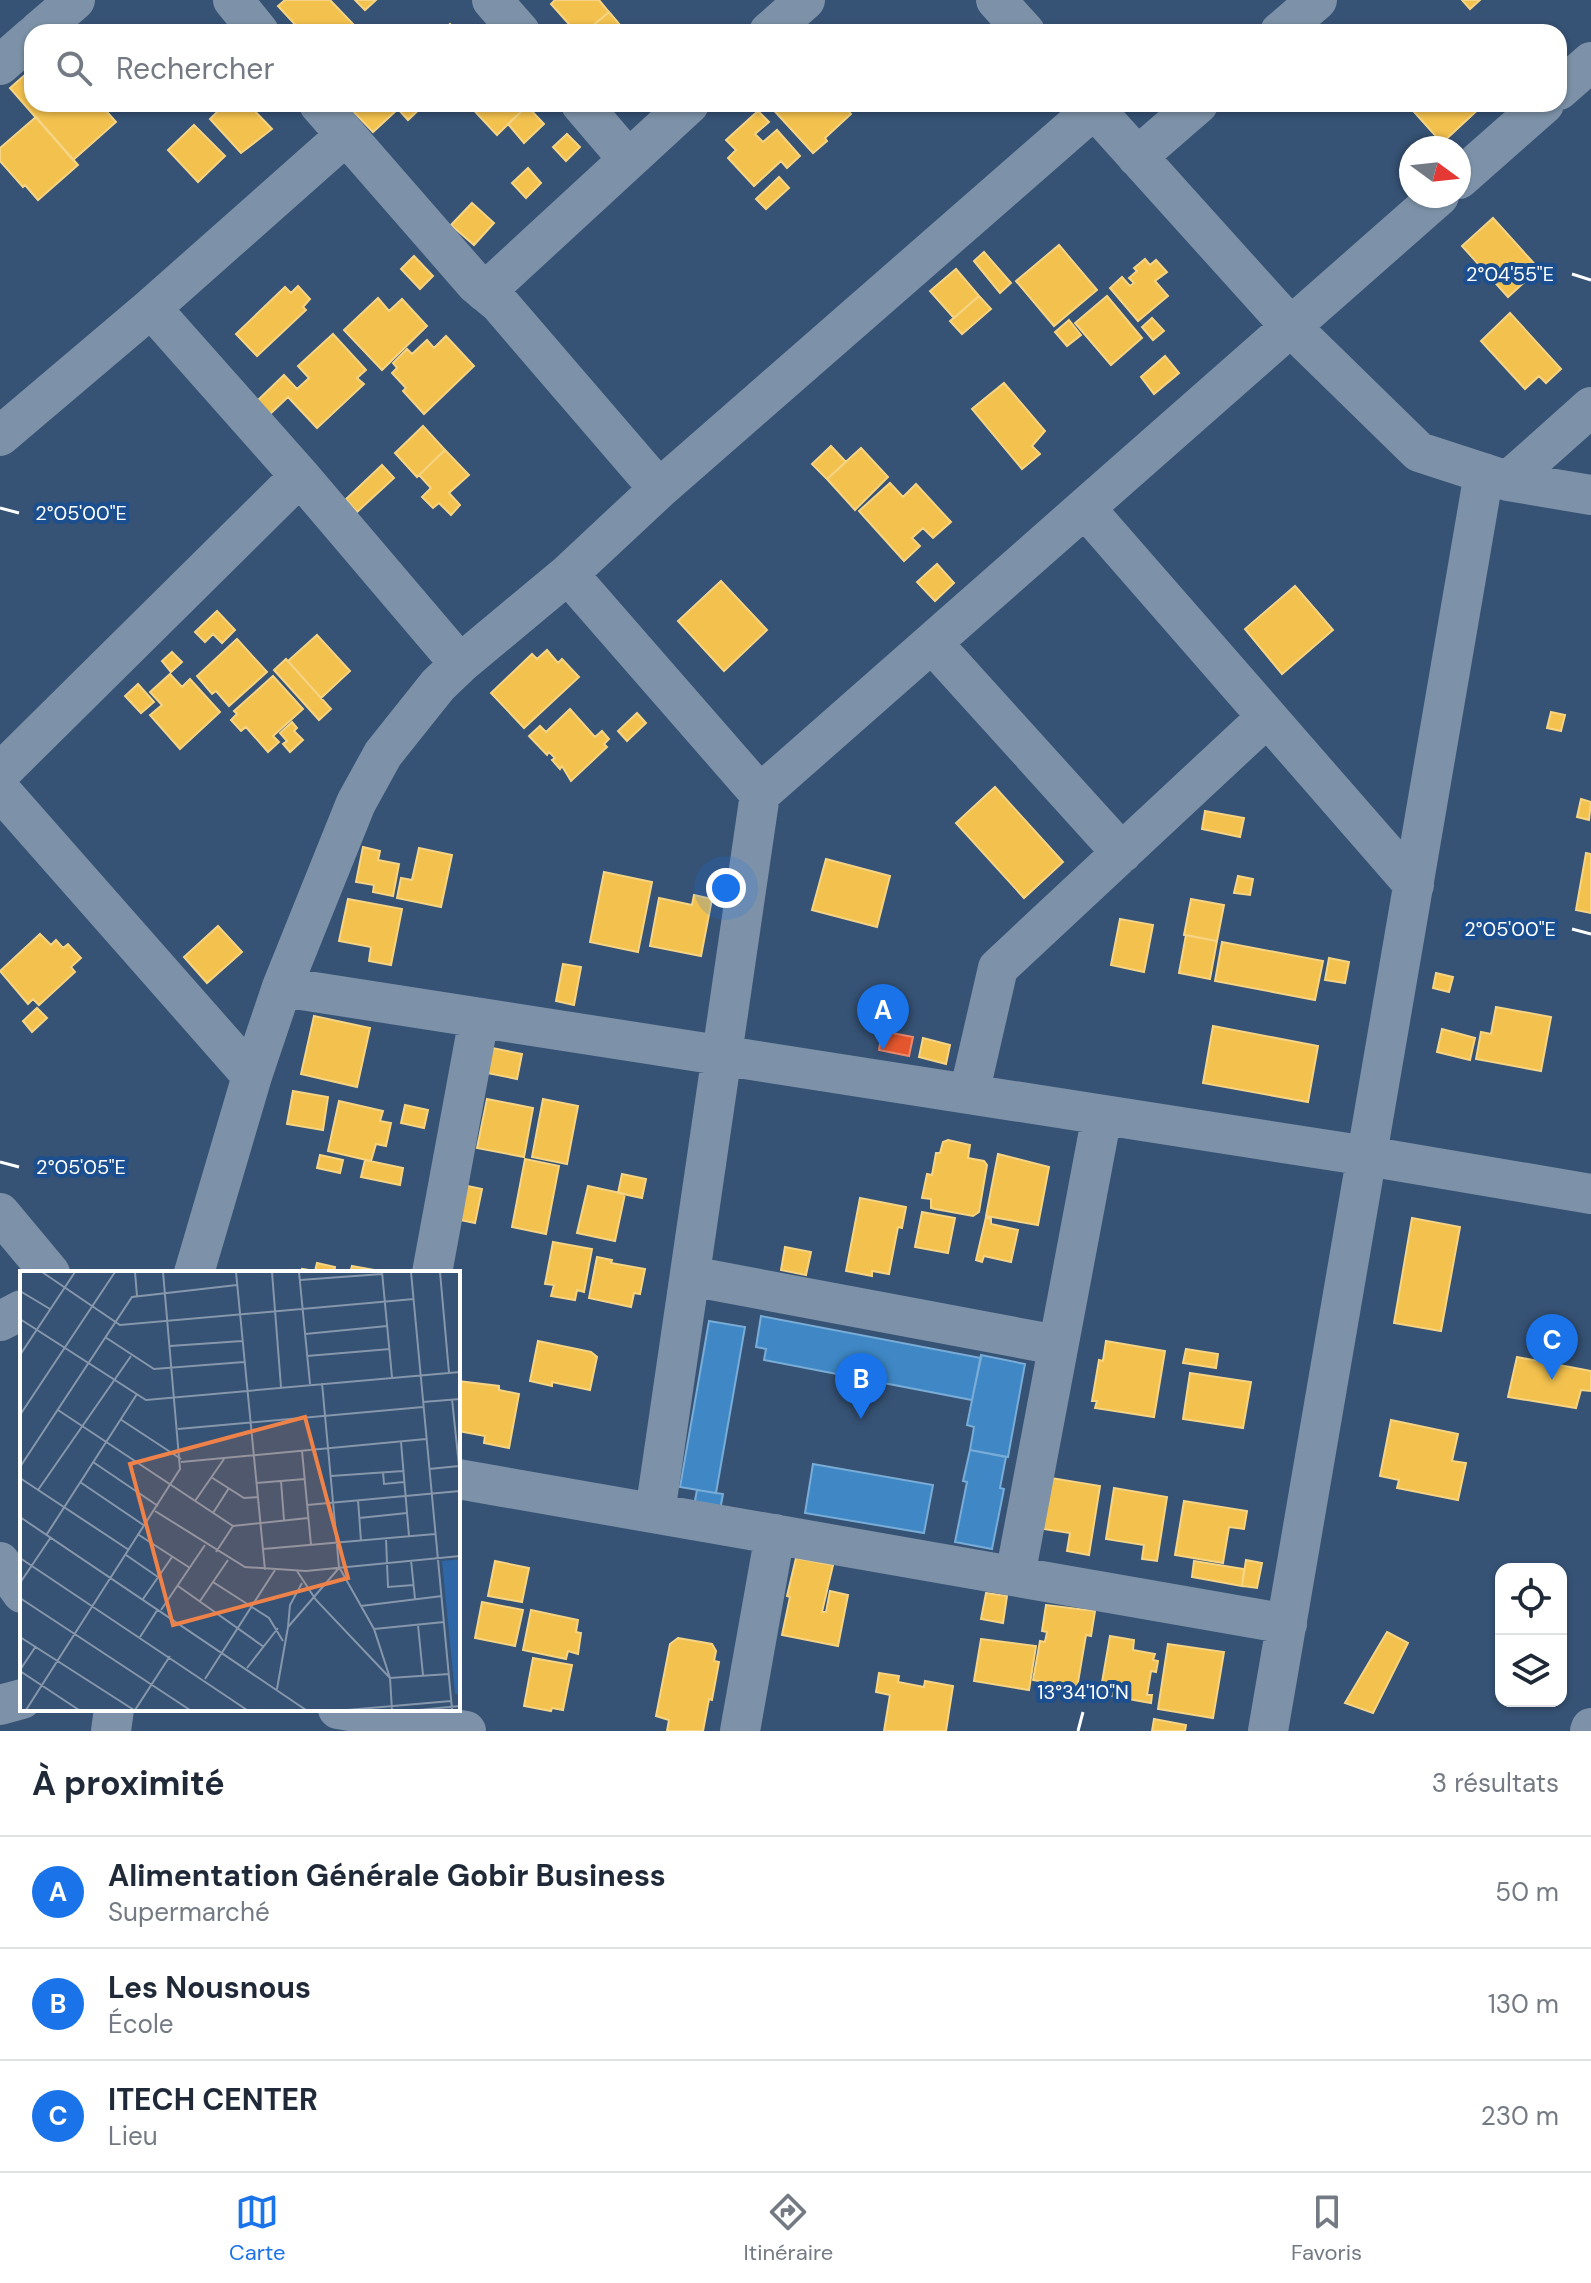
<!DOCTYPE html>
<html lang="fr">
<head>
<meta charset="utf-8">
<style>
  body { margin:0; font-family:"DM Sans",sans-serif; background:#f2f2f3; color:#1f2937 }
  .controls { position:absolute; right:24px; bottom:24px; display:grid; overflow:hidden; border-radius:16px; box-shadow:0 2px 6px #0004 }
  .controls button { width:72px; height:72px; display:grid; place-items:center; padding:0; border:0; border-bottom:2px solid #e0e1e3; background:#fff; color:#1f2937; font:40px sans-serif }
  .compass { position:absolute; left:1399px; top:136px; width:72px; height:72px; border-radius:50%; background:#fff; box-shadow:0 2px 6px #0004; rotate:105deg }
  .you { position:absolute; left:726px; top:888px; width:28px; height:28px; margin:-20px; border:6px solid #fff; border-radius:50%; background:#1a73e8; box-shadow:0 0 0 12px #1a73e833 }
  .badge { display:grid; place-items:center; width:52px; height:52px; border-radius:50%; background:#1a73e8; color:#fff; font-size:26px; font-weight:700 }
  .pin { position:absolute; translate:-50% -66px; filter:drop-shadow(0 2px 4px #0008) }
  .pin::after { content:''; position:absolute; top:42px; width:28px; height:24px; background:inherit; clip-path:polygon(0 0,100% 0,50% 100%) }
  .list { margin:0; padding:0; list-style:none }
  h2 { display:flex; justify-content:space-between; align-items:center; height:104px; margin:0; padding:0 32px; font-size:34px }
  h2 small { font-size:26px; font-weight:400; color:#747a83 }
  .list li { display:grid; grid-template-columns:52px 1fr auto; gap:24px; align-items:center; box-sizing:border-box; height:112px; padding:0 32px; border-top:2px solid #e0e1e3 }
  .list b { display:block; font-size:30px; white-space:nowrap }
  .list p { margin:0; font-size:26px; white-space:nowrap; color:#747a83 }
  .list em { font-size:26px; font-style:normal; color:#747a83 }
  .icon { flex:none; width:44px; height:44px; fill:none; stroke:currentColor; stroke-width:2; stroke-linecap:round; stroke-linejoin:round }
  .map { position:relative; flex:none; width:1591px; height:1731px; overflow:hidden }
  .search { position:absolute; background:#fff; box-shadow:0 2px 6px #0004; left:24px; right:24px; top:24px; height:88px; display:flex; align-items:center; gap:20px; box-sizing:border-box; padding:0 28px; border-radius:24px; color:#747a83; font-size:30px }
  .sheet { height:440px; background:#fff }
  nav { display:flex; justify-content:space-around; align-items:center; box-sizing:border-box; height:112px; border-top:2px solid #e0e1e3; background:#fff; font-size:22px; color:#747a83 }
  nav a { display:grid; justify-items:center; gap:4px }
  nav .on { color:#1a73e8 }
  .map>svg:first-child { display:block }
  .homes { fill:#f2c14e; stroke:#f6d483; stroke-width:2 }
  .shops { fill:#e4572e; stroke:#ec896d; stroke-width:2 }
  .schools { fill:#3f88c5; stroke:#79acd6; stroke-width:2 }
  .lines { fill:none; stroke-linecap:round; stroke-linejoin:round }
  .minor { stroke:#7d92a8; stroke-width:40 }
  .ticks { fill:none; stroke:#fff; stroke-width:3 }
  .inset-road { fill:none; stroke:#8697ac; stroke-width:2 }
  .view { fill:#ee8249; fill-opacity:0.15; stroke:#ee8249; stroke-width:4 }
  .inset-edge { fill:none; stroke:#fff; stroke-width:4 }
  .ticks-label { font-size:20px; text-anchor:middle; fill:#fff; stroke:#1b4f8f; stroke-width:8; stroke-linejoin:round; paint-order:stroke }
</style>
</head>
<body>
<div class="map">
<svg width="1591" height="1731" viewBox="0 0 1591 1731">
  <rect width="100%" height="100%" fill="#365274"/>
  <path class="homes" d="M285,0H330L353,24L345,32H302L278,6Z
    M355,0H376L365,10Z
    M555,0H599L609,12L585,32H576L551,4Z
    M1462,0H1480L1470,9Z
    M609,12L626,32H585Z
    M450,24L458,32H442Z
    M26,74L32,81V104H100L116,122L73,160L10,88Z
    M225,104H248L272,129L241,153L210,119Z
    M357,104H425L408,120L398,109L373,132L351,109Z
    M468,104H529L497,135Z
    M768,104H842L851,114L825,138L827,141L813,153Z
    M1407,104H1479L1482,106L1442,143Z
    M527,106L544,124L524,143L508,124Z
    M758,111L769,122L755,134L763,142L777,130L800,156L787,168L781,161L754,186L728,158L736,150L726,140Z
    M36,117L78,165L38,200L25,185L23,187L0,161V148Z
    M194,125L225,156L198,182L168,150Z
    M567,134L580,147L566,161L553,147Z
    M528,168L541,183L526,198L512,183Z
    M779,177L789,188L766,209L756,199Z
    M472,203L494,223L474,245L451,225Z
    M1493,218L1539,269L1508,297L1462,246Z
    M1059,245L1097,290L1054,326L1016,281Z
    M984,252L1011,283L1000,293L974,261Z
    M414,256L433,276L420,289L401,269Z
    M1145,259L1150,265L1156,260L1167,272L1155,281L1168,296L1138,321L1110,288L1122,277L1130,286L1134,283L1129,278L1137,271L1134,268Z
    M956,269L979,296L954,318L930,291Z
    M298,286L310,299L303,307L306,310L257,356L236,334L285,287L291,293Z
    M979,296L991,309L962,334L950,321Z
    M1107,296L1142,338L1111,365L1075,323Z
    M378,298L389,311L402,299L427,326L382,370L344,330Z
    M1510,313L1561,369L1546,383L1539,376L1525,389L1481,341Z
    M1152,318L1164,331L1153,340L1142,327Z
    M1069,320L1081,335L1067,346L1055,332Z
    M333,334L366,370L357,378L364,384L317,428L288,397L270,414L257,401L284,375L297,389L309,378L298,366Z
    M446,336L474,366L424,414L403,391L406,388L392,373L397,368L393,363L407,349L412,354L427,340L434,348Z
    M1165,356L1179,373L1154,394L1141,377Z
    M1004,383L1045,431L1032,446L1040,454L1022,469L972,409Z
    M423,426L445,450L417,477L395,453Z
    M831,446L846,462L827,479L812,464Z
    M861,448L888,477L855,510L827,479Z
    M445,450L469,475L449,493L460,505L451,515L439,503L433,508L422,497L431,488L419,475Z
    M382,465L394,478L357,512L346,499Z
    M890,483L903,497L916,484L951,522L933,538L923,528L912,538L920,546L904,561L859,511Z
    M937,564L954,583L935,601L917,582Z
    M721,581L767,630L724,671L678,621Z
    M1295,586L1333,630L1282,674L1245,629Z
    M217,611L235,630L222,643L213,634L205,642L195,632Z
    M317,635L350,671L321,698L288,661Z
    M237,639L267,672L229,706L216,691L212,694L197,676Z
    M547,650L558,663L562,659L579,677L524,728L491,693L532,654L537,659Z
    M172,652L182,662L171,672L162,661Z
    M286,659L331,709L319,720L274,670Z
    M170,674L182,687L190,679L220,712L180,749L150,715L162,705L150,692Z
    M273,676L303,709L273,736L279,742L268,752L246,727L241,731L231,720L237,714L234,711Z
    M138,684L154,702L141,713L125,696Z
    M570,709L595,737L602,731L609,739L604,744L607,747L571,781L562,766L560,769L552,760L555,758L549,752L547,755L529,736L540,726L546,732Z
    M1551,712L1565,715L1561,731L1547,728Z
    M637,713L646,723L627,741L618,731Z
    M292,722L297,728L294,731L303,740L290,752L283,744L287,741L280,733Z
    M995,787L1063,862L1024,898L956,823Z
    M1581,799L1591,802L1589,820L1577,817Z
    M1205,811L1244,818L1240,837L1202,829Z
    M363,847L380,851L378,860L399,864L393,896L373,892L374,885L356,882Z
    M419,848L452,855L441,907L397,898L401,878L412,880Z
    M1586,853L1591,854V913L1576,910Z
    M826,859L890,876L877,927L812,910Z
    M604,872L652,882L638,952L590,942Z
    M1238,876L1253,879L1250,895L1234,893Z
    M694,895L712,899L701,956L650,946L659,898L692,905Z
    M348,899L402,909L391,965L369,961L371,947L339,941Z
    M1191,899L1224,905L1217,941L1184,935Z
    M1120,919L1153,925L1144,972L1111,965Z
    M218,926L242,952L207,983L184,957Z
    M40,934L51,945L56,940L63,948L68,944L81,958L71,967L75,972L39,1005L33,999L28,1004L0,971Z
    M1186,935L1217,941L1210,979L1179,973Z
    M1222,942L1323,961L1315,1000L1215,981Z
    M1329,958L1349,962L1345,983L1325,980Z
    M563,964L581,967L574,1005L556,1001Z
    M1436,973L1453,977L1449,992L1433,988Z
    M1496,1007L1551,1017L1541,1071L1476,1059L1481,1032L1491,1034Z
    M37,1008L47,1018L32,1032L23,1021Z
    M314,1016L370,1028L357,1087L301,1074Z
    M1213,1026L1318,1046L1308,1102L1203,1083Z
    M1442,1029L1475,1038L1470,1060L1437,1052Z
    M923,1038L950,1045L946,1064L919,1057Z
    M482,1046L522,1054L517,1079L477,1071Z
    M293,1091L328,1097L323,1130L287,1124Z
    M487,1099L533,1108L524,1157L477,1148Z
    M543,1099L578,1106L567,1164L532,1157Z
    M339,1101L383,1111L380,1121L391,1123L386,1146L376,1144L371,1161L328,1151Z
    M405,1105L428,1110L424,1128L401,1123Z
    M948,1140L970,1145L968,1158L984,1161L987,1165L979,1212L973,1216L935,1209L931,1208V1199L922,1198L927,1174L932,1175L936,1153H940L943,1142Z
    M998,1154L1049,1167L1038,1225L986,1216Z
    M320,1155L343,1160L340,1173L317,1168Z
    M525,1159L559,1166L546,1234L512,1227Z
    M365,1160L403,1168L400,1185L361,1177Z
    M622,1174L646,1179L642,1198L618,1193Z
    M453,1183L482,1189L475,1223L446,1217Z
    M588,1186L625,1194L615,1241L577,1233Z
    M860,1198L906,1207L902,1228L898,1227L889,1274L872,1271V1276L846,1271Z
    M922,1212L955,1218L948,1253L915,1247Z
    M986,1217L991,1219V1224L1018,1230L1011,1262L984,1256L982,1262L976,1260Z
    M1412,1218L1460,1227L1441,1331L1394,1323Z
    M553,1242L592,1249L584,1292L577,1290L575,1300L551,1296L554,1285L545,1284Z
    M785,1247L811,1252L806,1275L781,1270Z
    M597,1257L612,1260L611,1263L645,1269L640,1294L634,1293L631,1307L589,1298Z
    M317,1263L335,1267L334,1273H301L302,1269L315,1271Z
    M352,1266L391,1273H350Z
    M538,1341L591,1352L597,1357L590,1390L552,1382V1386L530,1381Z
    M1106,1341L1165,1351L1154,1417L1095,1408L1097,1401H1092L1099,1360L1103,1361Z
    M1186,1349L1218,1354L1216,1368L1183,1363Z
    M1517,1357L1591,1371V1391L1581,1390L1576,1408L1508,1397Z
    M1190,1373L1251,1382L1243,1428L1183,1419Z
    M458,1381L499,1386V1390L519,1394L509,1448L484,1443L485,1436L458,1431Z
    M1391,1420L1458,1434L1452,1461L1466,1463L1458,1500L1397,1488L1399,1480L1380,1476Z
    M1045,1477L1100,1486L1089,1555L1067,1551L1070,1533L1037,1528Z
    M1114,1488L1167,1497L1157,1561L1142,1559L1144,1545L1106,1539Z
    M1184,1501L1247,1511L1244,1529L1229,1527L1223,1563L1175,1555Z
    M796,1558L833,1565L822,1612H826L830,1591L848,1595L838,1646L782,1635L790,1597L787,1596Z
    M1246,1560L1262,1563L1257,1588L1242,1586Z
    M495,1561L529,1568L522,1602L488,1596Z
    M1194,1561L1244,1569L1242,1586L1192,1577Z
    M986,1593L1007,1596L1003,1623L981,1619Z
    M482,1602L523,1610L515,1646L475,1638Z
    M1046,1605L1095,1611L1091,1636L1086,1635L1077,1688L1033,1680L1040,1641L1045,1642L1047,1632L1042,1631Z
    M531,1610L578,1620L576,1632L581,1633L578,1654L568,1651L566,1659L523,1650Z
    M1387,1632L1408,1643L1373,1713L1345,1703Z
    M1110,1636L1134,1640L1133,1650L1155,1654L1153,1660L1158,1661L1156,1672L1151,1671L1147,1695H1152L1151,1703L1100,1694Z
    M678,1638L712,1644L716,1651L714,1661L719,1662L712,1700L709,1699L703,1731H667L669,1720L656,1716L670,1644Z
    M981,1639L1036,1646L1029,1690L974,1681Z
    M1168,1644L1224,1652L1213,1718L1158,1709Z
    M533,1658L572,1665L563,1710L552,1708L551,1711L524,1706Z
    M879,1673L899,1676L898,1682L924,1687L925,1681L953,1686L946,1731H884L890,1695L876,1692Z
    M1154,1719L1186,1725L1185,1731H1152Z"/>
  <path class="shops" d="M882,1031L913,1037L909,1056L879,1050Z"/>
  <path class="schools" d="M761,1316L981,1358L972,1400L764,1360L766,1349L756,1347Z
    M709,1321L745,1327L716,1493L680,1487Z
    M981,1355L1025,1364L1008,1457L970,1450L974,1427L967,1425Z
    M970,1450L1006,1457L1000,1488L1004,1489L992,1549L955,1542L967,1482L963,1481Z
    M813,1464L933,1485L924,1533L805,1513Z
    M697,1490L723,1494L720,1510L694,1506Z"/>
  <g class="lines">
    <path class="minor" d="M233,0L259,32
      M492,0L520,32
      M996,0L1025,32
      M38,32L75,0
      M769,32L805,0
      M1280,32L1317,0
      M0,65L32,37
      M1559,90L1591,62
      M319,104L476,284L499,303L659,489
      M581,104L628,159
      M1090,104L1291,327L1419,452L1508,481L1591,495
      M1137,157L1198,104
      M1459,179L1544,104
      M485,292L689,104
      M151,308L300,476L460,664
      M0,436L151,308L345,136
      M1508,481L1591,407
      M1085,508L1414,885
      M568,574L760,794
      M932,643L1122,853
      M0,773L300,476
      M0,790L252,1076
      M282,987L1367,1156L1591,1194
      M969,1094L998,968L1267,717
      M0,1213L50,1273
      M194,1273L252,1076L282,987L356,803L383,754L438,685L460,664L568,574L659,489L1094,109
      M432,1273L479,1018
      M690,1276L1057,1345
      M0,1321L22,1310
      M458,1479L1287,1624
      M655,1513L760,794L1439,196
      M0,1562L22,1593
      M1015,1576L1102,1115
      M0,1705L22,1699
      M338,1709L466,1731
      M111,1731L114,1709
      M740,1731L775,1534
      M1268,1731L1484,473
      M1590,1731L1591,1728"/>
  </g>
  <path class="ticks" d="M1572,274L1591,280M0,508L19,513M1572,929L1591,934M0,1162L19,1167M1078,1731L1083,1712"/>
  <g transform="translate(20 1271)">
    <rect width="440" height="440" fill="#365274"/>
    <path d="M440,288V423H435L422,290Z" fill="#2f66a5"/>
    <path class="inset-road" d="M22,1L100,54L394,28M115,1L117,25M216,1L245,299M252,1L261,116M279,1L290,113M362,1L372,106M391,1L432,438M420,1L429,102M280,9L362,3M0,20L30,38M0,48L126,129L440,101M285,63L367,55M85,66L134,98L224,91M150,75L222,70M0,84L55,1M287,85L370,78M302,112L319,296L354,358L370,407L429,403M432,128L439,195M403,131L440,128M38,139L213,255L288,247M0,144L95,1M100,148L161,188M158,158L403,136M381,171L389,265M282,180L291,274M73,191L138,235M161,191L406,168M0,196L112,26L217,14M409,198L439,195M363,201L364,213L384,211M311,205L383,200M191,206L224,227L238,226M0,207L109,279M261,210L264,249M60,211L125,255M236,212L285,208M18,219L111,85M338,229L341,270M175,230L204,188M287,234L440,220M135,240L225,296L286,300L440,285M193,242L209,217M0,246L286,439M339,247L387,242M27,263L117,123M119,264L170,297M366,267L368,316L394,314M243,278L415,263M196,281L213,255M106,284L138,306M0,287L227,439M391,289L395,328M277,300L296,329L370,407L372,439M193,311L249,347L263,370M0,312L31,266M158,315L244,376M0,327L170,439M123,328L152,286M180,330L208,289M341,335L422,325M141,339L185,274M398,354L403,404M268,356L270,334L282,312M354,358L424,351M0,366L114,439M120,366L138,338M227,397L258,357M0,399L16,375M0,400L59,439M185,408L255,299M257,418L268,356L319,297M6,439L160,198L143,1M115,439L150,385M327,439L431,430M399,439L440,435"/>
    <path class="view" d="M285,146L328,307L153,354L110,193Z"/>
    <rect width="440" height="440" class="inset-edge"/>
  </g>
  <g class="ticks-label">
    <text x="1510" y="281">2°04'55"E</text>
    <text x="81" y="520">2°05'00"E</text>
    <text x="1510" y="936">2°05'00"E</text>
    <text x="81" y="1174">2°05'05"E</text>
    <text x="1083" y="1699">13°34'10"N</text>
  </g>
</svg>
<div class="controls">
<button><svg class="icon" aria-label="locate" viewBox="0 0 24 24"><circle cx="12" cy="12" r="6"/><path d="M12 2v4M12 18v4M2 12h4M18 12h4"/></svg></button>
<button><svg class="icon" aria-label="layers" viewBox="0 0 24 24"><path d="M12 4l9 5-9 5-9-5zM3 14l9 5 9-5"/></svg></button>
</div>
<svg class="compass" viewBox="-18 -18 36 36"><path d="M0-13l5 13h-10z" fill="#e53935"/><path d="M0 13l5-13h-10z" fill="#747a83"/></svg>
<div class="you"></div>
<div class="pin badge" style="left:883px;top:1050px">A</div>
<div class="pin badge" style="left:861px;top:1419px">B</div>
<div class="pin badge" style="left:1552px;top:1380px">C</div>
<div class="search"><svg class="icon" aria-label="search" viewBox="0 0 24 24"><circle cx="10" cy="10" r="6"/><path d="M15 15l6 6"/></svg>Rechercher</div>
</div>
<section class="sheet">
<h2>À proximité<small>3 résultats</small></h2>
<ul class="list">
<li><span class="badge">A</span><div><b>Alimentation Générale Gobir Business</b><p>Supermarché</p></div><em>50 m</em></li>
<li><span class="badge">B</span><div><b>Les Nousnous</b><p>École</p></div><em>130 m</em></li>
<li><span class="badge">C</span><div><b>ITECH CENTER</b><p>Lieu</p></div><em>230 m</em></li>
</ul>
</section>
<nav>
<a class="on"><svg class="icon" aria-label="map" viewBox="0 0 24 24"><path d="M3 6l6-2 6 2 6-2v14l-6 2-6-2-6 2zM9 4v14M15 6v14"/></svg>Carte</a>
<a><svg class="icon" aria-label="directions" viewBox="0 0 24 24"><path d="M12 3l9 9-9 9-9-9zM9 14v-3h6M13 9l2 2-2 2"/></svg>Itinéraire</a>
<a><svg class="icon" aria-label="saved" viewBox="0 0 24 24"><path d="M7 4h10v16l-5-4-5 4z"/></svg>Favoris</a>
</nav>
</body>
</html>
